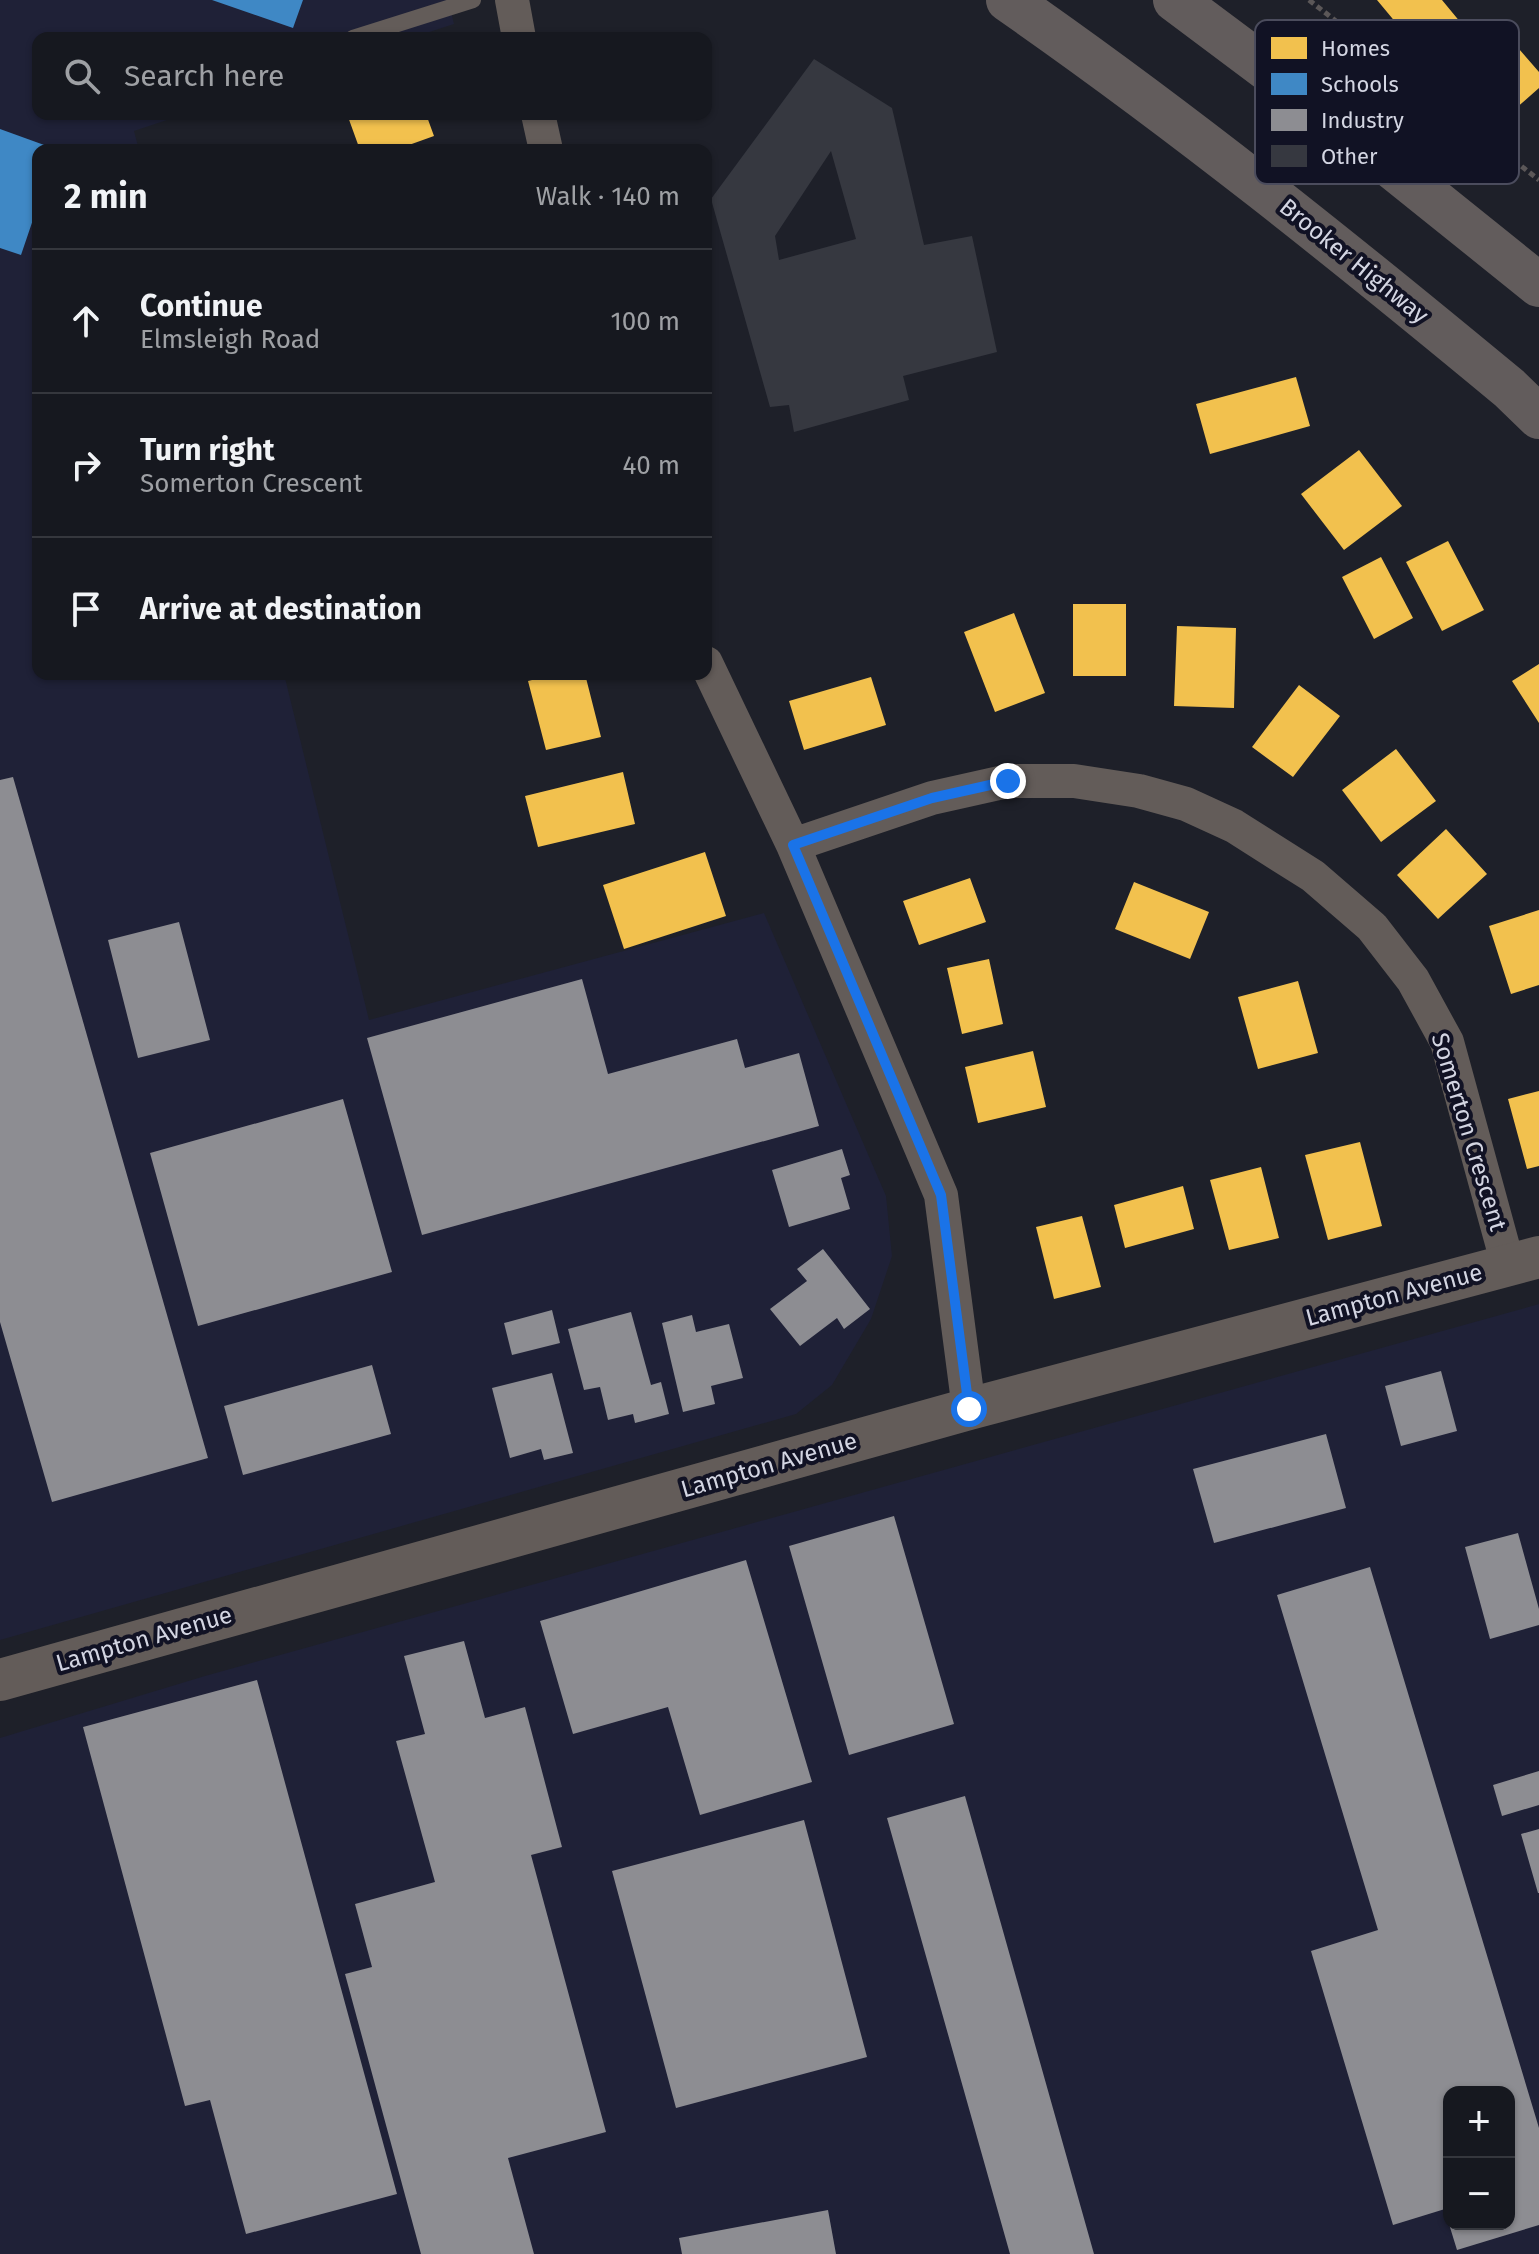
<!DOCTYPE html>
<html lang="en">
<head>
<meta charset="utf-8">
<style>
  body { margin:0; font-family:"Fira Sans",sans-serif; background:#1f2128; color:#f1f3f6 }
  .controls { position:absolute; right:24px; bottom:24px; display:grid; overflow:hidden; border-radius:16px; box-shadow:0 2px 6px #0004 }
  .controls button { width:72px; height:72px; display:grid; place-items:center; padding:0; border:0; border-bottom:2px solid #35373d; background:#16181f; color:#f1f3f6; font:40px sans-serif }
  .stop { position:absolute; width:24px; height:24px; margin:-18px; border:6px solid #1a73e8; border-radius:50%; background:#fff }
  .stop.end { background:#1a73e8; border-color:#fff; box-shadow:0 2px 8px #0008 }
  .list { margin:0; padding:0; list-style:none }
  h2 { display:flex; justify-content:space-between; align-items:center; height:104px; margin:0; padding:0 32px; font-size:34px }
  h2 small { font-size:26px; font-weight:400; color:#9ea0a4 }
  .list li { display:grid; grid-template-columns:52px 1fr auto; gap:24px; align-items:center; box-sizing:border-box; height:144px; padding:0 32px; border-top:2px solid #35373d }
  .list b { display:block; font-size:30px; white-space:nowrap }
  .list p { margin:0; font-size:26px; white-space:nowrap; color:#9ea0a4 }
  .list em { font-size:26px; font-style:normal; color:#9ea0a4 }
  .icon { flex:none; width:44px; height:44px; fill:none; stroke:currentColor; stroke-width:2; stroke-linecap:round; stroke-linejoin:round }
  .map { position:relative; flex:none; width:1539px; height:2254px; overflow:hidden }
  .search { position:absolute; background:#16181f; box-shadow:0 2px 6px #0004; left:32px; top:32px; width:680px; height:88px; display:flex; align-items:center; gap:20px; box-sizing:border-box; padding:0 28px; border-radius:16px; color:#9ea0a4; font-size:30px }
  .panel { position:absolute; background:#16181f; box-shadow:0 2px 6px #0004; left:32px; top:144px; width:680px; height:536px; border-radius:16px }
  .map>svg:first-child { display:block }
  .built { fill:#1f2137; fill-rule:evenodd }
  .homes { fill:#f2c14e }
  .schools { fill:#3f88c5 }
  .industry { fill:#8d8d92 }
  .building { fill:#363840; fill-rule:evenodd }
  .lines { fill:none; stroke-linecap:round; stroke-linejoin:round }
  .path { stroke:#5b5758; stroke-width:5; stroke-dasharray:6 4; stroke-linecap:butt }
  .service { stroke:#635c59; stroke-width:16 }
  .minor { stroke:#635c59; stroke-width:34 }
  .tertiary { stroke:#635c59; stroke-width:42 }
  .trunk { stroke:#625c5c; stroke-width:44 }
  .route { stroke:#1a73e8; stroke-width:10 }
  .labels { text-anchor:middle; dominant-baseline:central; stroke-width:8; stroke-linejoin:round; paint-order:stroke }
  .street-label { font-size:24px; fill:#d3d5e2; stroke:#111224 }
  .key { fill:#111224; stroke:#4b4c5d; stroke-width:2 }
  .key-label { font-size:22px; fill:#d3d5e2 }
</style>
</head>
<body>
<div class="map">
<svg width="1539" height="2254" viewBox="0 0 1539 2254">
  <rect width="100%" height="100%" fill="#1e2029"/>
  <path class="built" d="M0,0H448L454,24L411,38H38V114H185L134,131L139,150H38V674H284L369,1020L764,913L886,1196L892,1256L871,1319L832,1385L796,1414L0,1640Z
    M1539,1304V2254H0V1738L205,1676ZM1449,2092H1509V2224H1449Z"/>
  <path class="homes" d="M1377,0H1442L1461,23L1422,54Z
    M1498,25L1539,72V88L1515,109L1465,53Z
    M347,114H426L434,136L395,150H360Z
    M1296,377L1310,426L1210,454L1196,404Z
    M1359,450L1402,506L1344,550L1301,494Z
    M1448,541L1484,610L1442,631L1406,562Z
    M1381,557L1413,618L1374,639L1342,577Z
    M1073,604H1126V676H1073Z
    M1014,613L1045,693L995,712L964,632Z
    M1177,626L1236,628L1234,708L1174,706Z
    M1539,664V723L1512,681Z
    M556,674H585L601,737L546,750L528,681Z
    M871,677L886,725L804,750L789,701Z
    M1299,685L1340,716L1293,777L1252,747Z
    M1396,749L1436,801L1381,842L1342,790Z
    M623,772L635,824L538,847L525,796Z
    M1446,829L1487,874L1438,919L1397,875Z
    M705,852L726,916L624,949L603,885Z
    M970,878L986,922L919,945L903,901Z
    M1134,882L1209,912L1190,959L1115,929Z
    M1539,910V985L1511,994L1489,926Z
    M989,959L1003,1024L962,1034L947,968Z
    M1298,981L1318,1053L1258,1069L1238,997Z
    M1033,1051L1046,1107L978,1123L965,1067Z
    M1539,1091V1166L1527,1169L1508,1099Z
    M1360,1142L1382,1226L1328,1240L1305,1155Z
    M1261,1167L1279,1238L1229,1250L1210,1180Z
    M1183,1186L1194,1229L1125,1248L1114,1205Z
    M1082,1216L1101,1287L1054,1299L1036,1227Z"/>
  <path class="schools" d="M212,0H303L293,28Z
    M0,129L58,150H38V205L21,255L0,248Z"/>
  <path class="industry" d="M13,777L208,1458L52,1502L0,1322V780Z
    M179,922L210,1040L138,1058L108,940Z
    M582,979L608,1074L737,1039L745,1068L799,1053L819,1126L422,1235L367,1038Z
    M343,1099L392,1272L198,1326L150,1153Z
    M842,1149L850,1175L841,1178L850,1209L789,1227L772,1170Z
    M823,1249L870,1309L844,1329L837,1318L800,1346L770,1309L807,1281L797,1269Z
    M552,1310L560,1343L512,1355L504,1323Z
    M631,1312L651,1385L661,1382L669,1414L635,1423L633,1414L608,1420L600,1387L584,1390L568,1329Z
    M692,1315L696,1332L729,1324L743,1378L711,1386L715,1404L683,1412L662,1323Z
    M372,1365L391,1434L243,1475L224,1406Z
    M1441,1371L1457,1431L1401,1446L1385,1386Z
    M552,1373L573,1453L544,1460L541,1449L510,1458L492,1388Z
    M1326,1434L1346,1508L1214,1543L1193,1469Z
    M894,1516L954,1724L849,1755L789,1546Z
    M1518,1533L1539,1609V1625L1490,1639L1465,1547Z
    M746,1560L812,1782L700,1815L668,1707L573,1734L540,1621Z
    M1370,1567L1539,2128V2225L1457,2250L1449,2224H1509V2092H1449V2220L1445,2209L1393,2225L1311,1951L1378,1930L1277,1595Z
    M464,1641L485,1718L525,1707L562,1847L531,1855L606,2132L508,2158L534,2254H421L345,1974L372,1967L355,1904L435,1882L396,1741L425,1734L404,1656Z
    M257,1680L397,2194L246,2234L210,2100L185,2106L83,1727Z
    M1539,1771V1805L1502,1816L1493,1785Z
    M965,1796L1094,2254H1010L887,1818Z
    M804,1820L867,2057L676,2108L612,1871Z
    M1539,1829V1893H1538L1521,1834Z
    M828,2210L836,2254H682L679,2238Z"/>
  <path class="building" d="M814,59L892,108L924,245L972,236L997,352L903,376L909,400L794,432L789,405L770,407L711,199ZM831,151L856,239L779,260L775,236Z"/>
  <g class="lines">
    <path class="path" d="M1309,0L1539,180"/>
    <path class="service" d="M353,38L473,0"/>
    <path class="minor" d="M512,0L519,38
      M538,114L546,150
      M706,663L793,845L941,1195L969,1409
      M793,845L932,798L1008,781H1074L1139,791L1186,804L1234,826L1313,876L1372,927L1413,980L1447,1042L1508,1265"/>
    <path class="tertiary" d="M0,1680L969,1409L1539,1257"/>
    <path class="trunk" d="M1008,0C1182,121 1346,253 1509,388L1539,417
      M1175,0L1310,101L1539,285"/>
  </g>
  <g class="lines">
    <path class="route" d="M969,1409L941,1195L793,845L932,798L1008,781"/>
  </g>
  <g class="labels">
    <g class="street-label">
      <text transform="translate(1354 261) rotate(39)">Brooker Highway</text>
      <text transform="translate(1469 1132) rotate(73)">Somerton Crescent</text>
      <text transform="translate(1394 1295) rotate(-15)">Lampton Avenue</text>
      <text transform="translate(769 1465) rotate(-16)">Lampton Avenue</text>
      <text transform="translate(144 1639) rotate(-16)">Lampton Avenue</text>
    </g>
  </g>
  <rect x="1255" y="20" width="264" height="164" rx="12" class="key"/>
  <rect x="1271" y="37" width="36" height="22" fill="#f2c14e"/>
  <rect x="1271" y="73" width="36" height="22" fill="#3f88c5"/>
  <rect x="1271" y="109" width="36" height="22" fill="#8d8d92"/>
  <rect x="1271" y="145" width="36" height="22" fill="#363840"/>
  <g class="key-label">
    <text x="1321" y="56">Homes</text>
    <text x="1321" y="92">Schools</text>
    <text x="1321" y="128">Industry</text>
    <text x="1321" y="164">Other</text>
  </g>
</svg>
<div class="controls">
<button>+</button>
<button>−</button>
</div>
<div class="stop" style="left:969px;top:1409px"></div>
<div class="stop end" style="left:1008px;top:781px"></div>
<div class="search"><svg class="icon" aria-label="search" viewBox="0 0 24 24"><circle cx="10" cy="10" r="6"/><path d="M15 15l6 6"/></svg>Search here</div>
<section class="panel">
<h2>2 min<small>Walk · 140 m</small></h2>
<ul class="list">
<li><svg class="icon" aria-label="ahead" viewBox="0 0 24 24"><path d="M12 20V5M6 11l6-6 6 6"/></svg><div><b>Continue</b><p>Elmsleigh Road</p></div><em>100 m</em></li>
<li><svg class="icon" aria-label="right" viewBox="0 0 24 24"><path d="M7 20v-9h11M14 6l5 5-5 5"/></svg><div><b>Turn right</b><p>Somerton Crescent</p></div><em>40 m</em></li>
<li><svg class="icon" aria-label="arrive" viewBox="0 0 24 24"><path d="M6 21V4h12l-3 4 3 4H6"/></svg><div><b>Arrive at destination</b></div></li>
</ul>
</section>
</div>
</body>
</html>
